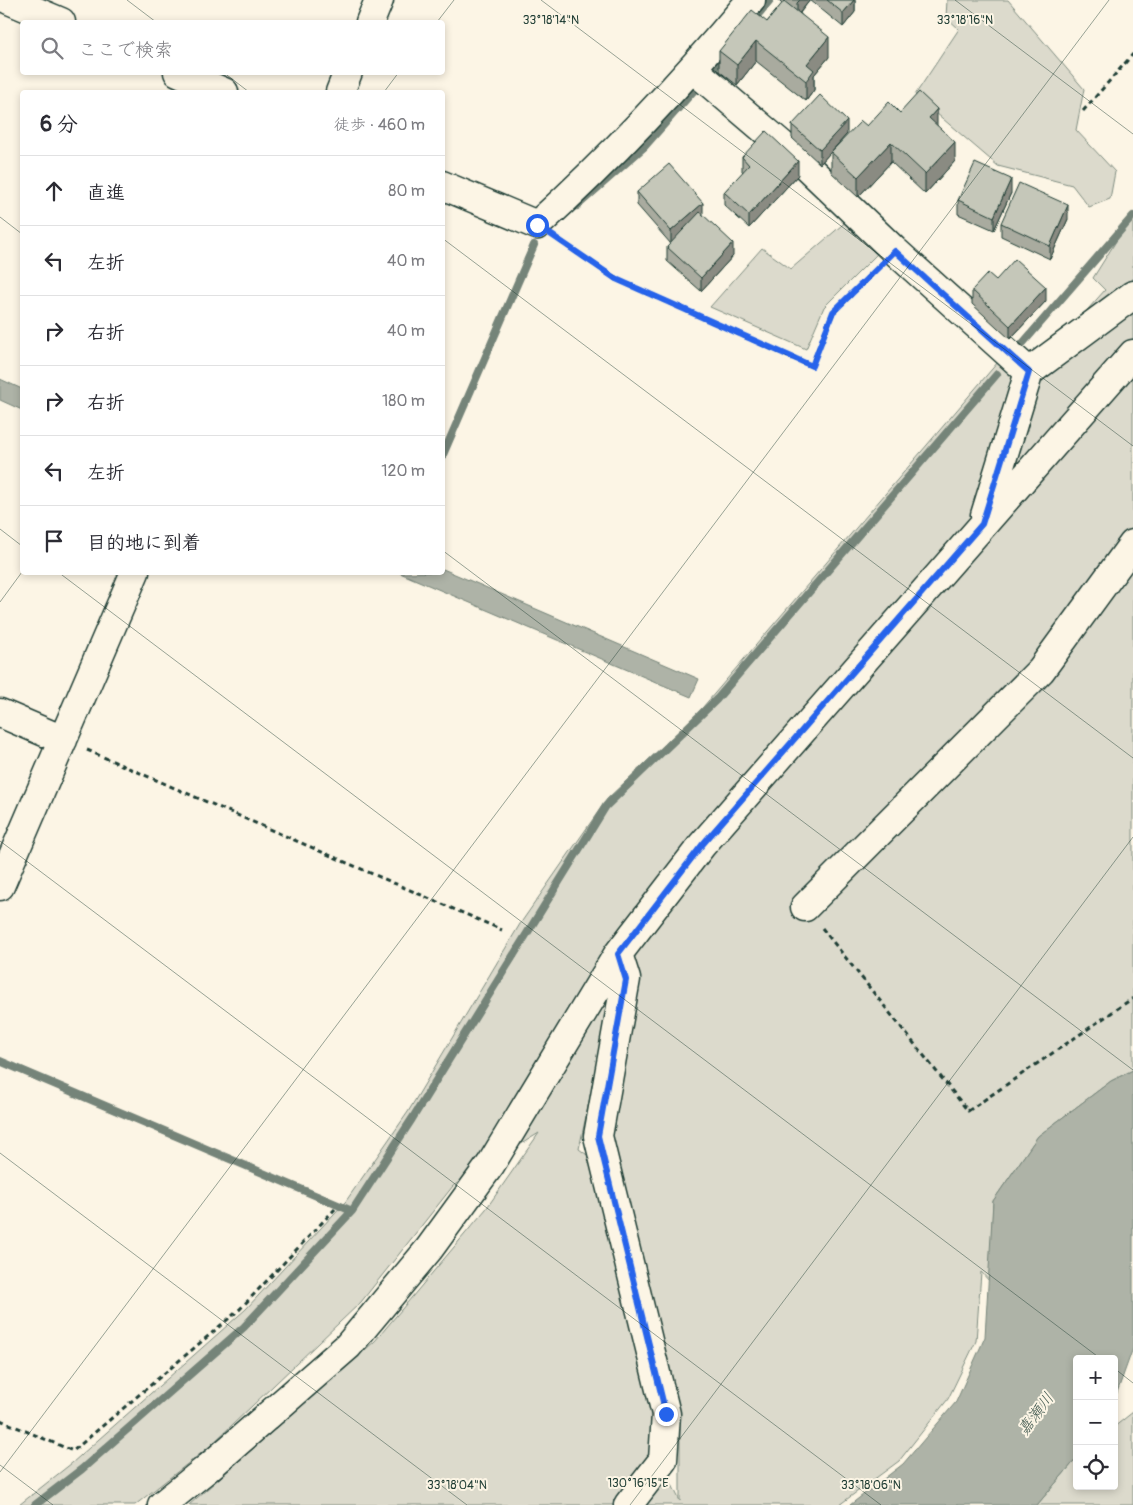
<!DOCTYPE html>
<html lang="ja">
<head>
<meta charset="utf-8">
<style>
  body { margin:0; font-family:Pangolin,"Klee One",sans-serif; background:#f2f2f3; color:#2b2b33 }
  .controls { position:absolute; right:15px; bottom:15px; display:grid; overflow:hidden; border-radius:5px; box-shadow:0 2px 8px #0003 }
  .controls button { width:45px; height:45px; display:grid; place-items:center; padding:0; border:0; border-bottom:1px solid #e1e1e2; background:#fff; color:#2b2b33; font:25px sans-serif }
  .stop { position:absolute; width:15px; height:15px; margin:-11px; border:4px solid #2563eb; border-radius:50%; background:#fff }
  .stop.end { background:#2563eb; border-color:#fff; box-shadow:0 1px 5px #0008 }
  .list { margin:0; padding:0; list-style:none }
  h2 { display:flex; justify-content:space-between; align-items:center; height:65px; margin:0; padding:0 20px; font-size:21px }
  h2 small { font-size:16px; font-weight:400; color:#7c7c81 }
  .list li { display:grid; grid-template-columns:32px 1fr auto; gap:15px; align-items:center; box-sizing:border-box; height:70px; padding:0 20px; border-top:1px solid #e1e1e2 }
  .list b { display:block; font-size:19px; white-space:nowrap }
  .list em { font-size:16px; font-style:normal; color:#7c7c81 }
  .icon { flex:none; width:28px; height:28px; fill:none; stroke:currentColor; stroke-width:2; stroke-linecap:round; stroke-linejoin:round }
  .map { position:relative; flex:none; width:1133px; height:1505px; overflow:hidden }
  .search { position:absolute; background:#fff; box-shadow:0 2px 8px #0003; left:20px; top:20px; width:425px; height:55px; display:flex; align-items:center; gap:12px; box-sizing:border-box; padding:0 18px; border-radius:5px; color:#7c7c81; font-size:19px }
  .panel { position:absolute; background:#fff; box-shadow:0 2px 8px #0003; left:20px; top:90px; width:425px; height:485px; border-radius:5px }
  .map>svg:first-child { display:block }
  .green { fill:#dcdacc; stroke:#7e8c80; fill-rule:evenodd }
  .water { fill:#aeb3a7; stroke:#758479 }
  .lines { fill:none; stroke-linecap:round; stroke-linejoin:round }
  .stream { stroke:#758479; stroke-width:8 }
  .minor-casing { stroke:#1f3d34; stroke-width:31 }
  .path { stroke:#1f3d34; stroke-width:3; stroke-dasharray:5 4; stroke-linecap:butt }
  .minor { stroke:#fcf5e5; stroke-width:28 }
  .wall { fill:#a9ab9f; stroke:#1f3d34 }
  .shaded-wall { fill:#8a8b82; stroke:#1f3d34 }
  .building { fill:#c5c7b9; stroke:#1f3d34 }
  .route { stroke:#2563eb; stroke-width:6 }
  .ticks { fill:none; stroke:#1f3d34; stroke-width:1; stroke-opacity:0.45 }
  .labels { text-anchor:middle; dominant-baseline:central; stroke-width:4; stroke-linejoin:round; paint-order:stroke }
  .water-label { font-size:16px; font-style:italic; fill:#435a51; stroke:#fcf5e5 }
  .ticks-label { font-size:12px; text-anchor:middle; fill:#1f3d34; stroke:#fcf5e5; stroke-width:4; stroke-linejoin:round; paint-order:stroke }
</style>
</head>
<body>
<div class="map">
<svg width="1133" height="1505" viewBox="0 0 1133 1505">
  <rect width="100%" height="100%" fill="#fcf5e5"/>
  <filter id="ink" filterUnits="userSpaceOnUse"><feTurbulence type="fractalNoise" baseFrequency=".02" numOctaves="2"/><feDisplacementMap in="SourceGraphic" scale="10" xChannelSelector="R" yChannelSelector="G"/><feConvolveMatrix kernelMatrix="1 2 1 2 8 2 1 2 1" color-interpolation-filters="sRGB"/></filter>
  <g filter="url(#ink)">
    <path class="green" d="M947,0H1008L1084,89L1076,130L1115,172L1110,199L1089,207L1072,185L998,166L915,95L959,29L946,17Z
      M1133,214V1070L1111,1081L1038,1136L993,1201L990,1282L981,1272L976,1341L948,1399L899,1461L839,1505H189L375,1341L486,1209L539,1133L453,1186L361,1302L209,1447L135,1505H19L72,1463L246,1309L346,1201L408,1112L520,924L607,799L697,714L998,362L1056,345L1105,290L1093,278ZM605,1026L610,1140L680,1424V1501L654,1448L656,1409L598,1163L579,1149Z
      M849,219L881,250L824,307L806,349L710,307L762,248L791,269Z
      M1133,1412V1505H1037L1077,1458V1486H1114V1427Z"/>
    <path class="water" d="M0,379L22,389V410L0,400Z
      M443,569L699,679L691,697L400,573L442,572Z
      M1133,1070V1348L1114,1401V1359H1077V1458L1037,1505H850L903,1464L956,1402L985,1337L993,1201L1038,1136L1111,1081Z"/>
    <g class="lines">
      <path class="stream" d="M752,22L770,0
        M713,69L724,55
        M577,206L644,147L696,88
        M1023,343L1133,216
        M442,457L534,245
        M0,1061L352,1211
        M35,1505L82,1469L244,1327L352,1211L412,1119L606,806L717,699L997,374"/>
      <defs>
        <path id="minor" d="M9,0L61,22
          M370,22L379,0
          M693,69L802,162L895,251L1029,372
          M178,72L224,92
          M340,92L348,72
          M442,185L537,225C614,155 684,80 751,0
          M985,515L1029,372L1133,295
          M0,713L63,740
          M0,886L135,572
          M805,907L1041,670L1133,544
          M618,954L626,979L598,1136L666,1414L663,1460L628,1505
          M162,1505L209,1467L348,1346L429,1249L491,1164L618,954L702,845L1133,354"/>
      </defs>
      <use href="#minor" class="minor-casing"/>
      <path class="path" d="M1083,111L1133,54
        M560,241L616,279L811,366L833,313L875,271
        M87,750L502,930
        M822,928L968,1111L1133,998
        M0,1420L73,1451L240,1309L335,1209"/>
      <use href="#minor" class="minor"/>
    </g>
    <path class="wall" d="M778,0H855V12L843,27L810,0L800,13L829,57L814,75V90L806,101L756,61L737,85L719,71V51L767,22L782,4Z
      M900,113L937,125L955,161L925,194L891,162L858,197L831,172V152L867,126Z
      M792,125L847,134L820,164L792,138Z
      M742,157L798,175L749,228L724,205V192L743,172L742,171Z
      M637,192L703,215L733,256L701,291L667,261V247L671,244L637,205Z
      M1011,193L994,230L958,214V200Z
      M1068,219L1050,259L1001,236V223Z
      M996,280L1046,301L1010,339L972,304V290Z"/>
    <path class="shaded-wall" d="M800,0H810L797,16V3Z
      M854,0H855V12L843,27V13Z
      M829,37V57L814,75V90L806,101V81L807,64Z
      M756,41V61L737,85V65Z
      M937,109V129L929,118Z
      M847,121V134L820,164V150Z
      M891,142V162L858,197V177Z
      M955,142V161L925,194V174Z
      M798,161V175L749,228V215Z
      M1011,179V193L994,230V217Z
      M703,203V217L671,244V231Z
      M1068,205V219L1050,259V246Z
      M733,243V256L701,291V278Z
      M1046,287V301L1010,339V326Z"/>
    <path class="building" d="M827,0H854L843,13Z
      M784,1L829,37L807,64L814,70L806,81L756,41L737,65L719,51L752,10L767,22Z
      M919,92L937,109L929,118L955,142L925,174L891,142L858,177L831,152L861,121L867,126L889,102L900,113Z
      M820,95L847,121L820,150L792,125Z
      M766,131L798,161L749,215L724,192L749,165L742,157Z
      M975,163L1011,179L994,217L958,200Z
      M669,164L703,203L671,231L637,192Z
      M1019,183L1068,205L1050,246L1001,223Z
      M700,212L733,243L701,278L667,247Z
      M1015,259L1046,287L1010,326L972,290L988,273L996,280Z"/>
  </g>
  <g class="lines" filter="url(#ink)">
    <path class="route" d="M537,225L616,279L812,366L833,312L895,251L1029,372L982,524L702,845L618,954L626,980L598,1136L666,1414"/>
  </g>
  <path class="ticks" d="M127,0L156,22M541,0L1133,446M955,0L1133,134M437,22L454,0M223,72L249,92M384,92L399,72M0,217L22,234M442,238L1133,758M0,529L22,546M442,550L1133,1070M58,572L1101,1359M0,602L22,572M0,841L881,1505M0,1153L467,1505M1114,1368L1133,1383M0,1465L53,1505M0,1472L1109,0M630,1505L1133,837"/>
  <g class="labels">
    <g class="water-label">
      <text transform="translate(1036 1414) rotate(-53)">嘉瀬川</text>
    </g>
  </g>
  <g class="ticks-label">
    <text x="551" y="24">33°18'14"N</text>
    <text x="965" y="24">33°18'16"N</text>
    <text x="638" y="1487">130°16'15"E</text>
    <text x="457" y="1489">33°18'04"N</text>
    <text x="871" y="1489">33°18'06"N</text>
  </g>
</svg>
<div class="controls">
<button>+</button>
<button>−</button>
<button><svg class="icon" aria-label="locate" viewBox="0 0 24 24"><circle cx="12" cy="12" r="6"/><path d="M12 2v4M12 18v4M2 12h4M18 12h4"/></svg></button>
</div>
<div class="stop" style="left:537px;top:225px"></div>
<div class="stop end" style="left:666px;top:1414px"></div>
<div class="search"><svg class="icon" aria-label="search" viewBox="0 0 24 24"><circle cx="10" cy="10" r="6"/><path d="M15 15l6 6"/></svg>ここで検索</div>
<section class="panel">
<h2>6 分<small>徒歩 · 460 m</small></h2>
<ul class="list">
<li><svg class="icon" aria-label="ahead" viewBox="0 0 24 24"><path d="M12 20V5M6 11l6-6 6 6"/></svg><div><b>直進</b></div><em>80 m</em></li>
<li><svg class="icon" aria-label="left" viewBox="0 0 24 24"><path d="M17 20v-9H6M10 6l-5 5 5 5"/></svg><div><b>左折</b></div><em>40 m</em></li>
<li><svg class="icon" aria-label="right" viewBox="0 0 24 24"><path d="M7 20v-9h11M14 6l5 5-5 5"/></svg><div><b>右折</b></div><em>40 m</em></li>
<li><svg class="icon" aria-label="right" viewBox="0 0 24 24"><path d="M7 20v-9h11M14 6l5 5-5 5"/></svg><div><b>右折</b></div><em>180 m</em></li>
<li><svg class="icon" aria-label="left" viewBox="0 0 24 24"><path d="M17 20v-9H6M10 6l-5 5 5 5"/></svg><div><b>左折</b></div><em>120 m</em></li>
<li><svg class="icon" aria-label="arrive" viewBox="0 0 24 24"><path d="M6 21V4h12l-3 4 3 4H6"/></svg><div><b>目的地に到着</b></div></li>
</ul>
</section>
</div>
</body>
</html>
